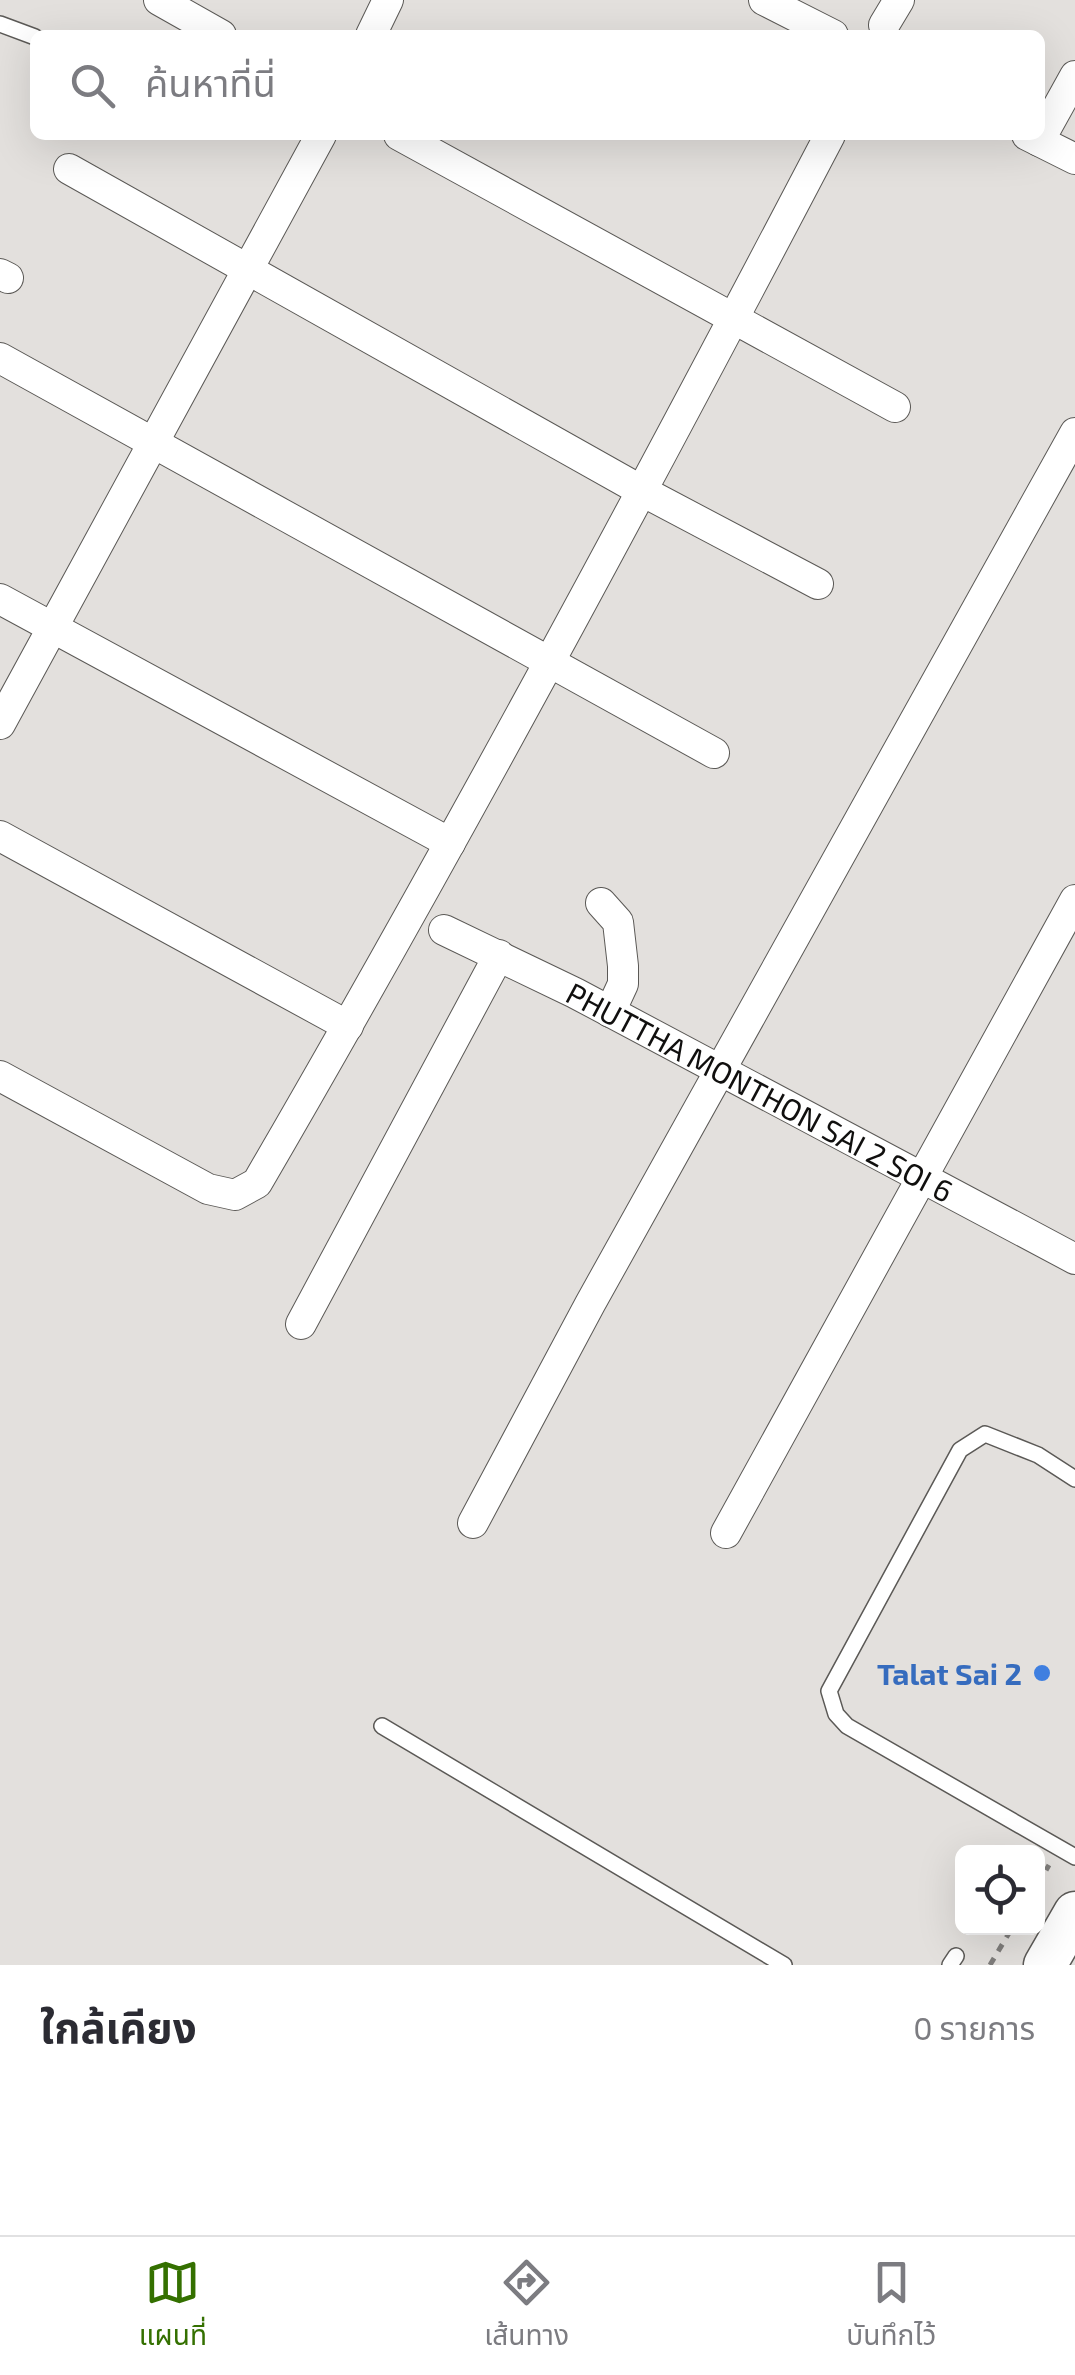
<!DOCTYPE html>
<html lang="th">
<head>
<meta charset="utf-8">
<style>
  body { margin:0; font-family:"Exo 2","Noto Sans Thai",sans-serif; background:#f7f7f7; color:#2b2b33 }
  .controls { position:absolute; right:30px; bottom:30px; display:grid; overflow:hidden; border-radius:15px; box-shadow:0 10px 40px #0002 }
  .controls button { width:90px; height:90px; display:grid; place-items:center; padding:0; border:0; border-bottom:2px solid #e1e1e2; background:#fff; color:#2b2b33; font:50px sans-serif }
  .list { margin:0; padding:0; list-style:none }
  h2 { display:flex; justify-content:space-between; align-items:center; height:130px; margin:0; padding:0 40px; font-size:42px }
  h2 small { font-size:32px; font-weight:400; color:#7c7c81 }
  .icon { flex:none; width:55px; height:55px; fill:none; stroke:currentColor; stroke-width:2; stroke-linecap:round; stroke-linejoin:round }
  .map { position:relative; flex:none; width:1075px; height:1965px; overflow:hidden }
  .search { position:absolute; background:#fff; box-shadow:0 10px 40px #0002; left:30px; right:30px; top:30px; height:110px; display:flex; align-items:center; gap:25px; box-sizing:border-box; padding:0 35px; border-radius:15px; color:#7c7c81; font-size:38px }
  .sheet { height:270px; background:#fff }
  nav { display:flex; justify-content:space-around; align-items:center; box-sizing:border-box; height:140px; border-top:2px solid #e1e1e2; background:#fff; font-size:28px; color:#7c7c81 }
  nav a { display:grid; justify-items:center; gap:5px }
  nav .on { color:#347000 }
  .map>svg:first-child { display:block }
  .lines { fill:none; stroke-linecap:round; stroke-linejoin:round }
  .service-casing { stroke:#5b5956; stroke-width:18 }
  .minor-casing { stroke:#5b5956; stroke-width:32 }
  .secondary-casing { stroke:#5b5956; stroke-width:45 }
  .path { stroke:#7f7d7b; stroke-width:5; stroke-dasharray:8 8; stroke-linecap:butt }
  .service { stroke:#fff; stroke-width:15 }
  .minor { stroke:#fff; stroke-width:30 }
  .secondary { stroke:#fff; stroke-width:42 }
  .shop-dot { fill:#3f7fe0; stroke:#e3e0dd; stroke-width:4 }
  .labels { text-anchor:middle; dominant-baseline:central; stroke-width:9; stroke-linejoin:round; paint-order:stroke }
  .street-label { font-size:30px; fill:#100f0e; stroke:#e3e0dd }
  .shop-label { font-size:30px; font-weight:bold; fill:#366cbe; stroke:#e3e0dd; text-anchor:end }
</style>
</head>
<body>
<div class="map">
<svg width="1075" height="1965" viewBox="0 0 1075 1965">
  <rect width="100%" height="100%" fill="#e3e0dd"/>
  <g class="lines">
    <defs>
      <path id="service" d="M0,24L35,37
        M1075,1479L1038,1455L985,1434L960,1450L829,1691L836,1714L847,1726L1075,1857
        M382,1726L784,1965
        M950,1965L956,1956"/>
      <g id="minor">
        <path d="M159,0L221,35"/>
        <path d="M764,0L833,35"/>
        <path d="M884,25L899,0"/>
        <path d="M371,35L388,0"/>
        <path d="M399,135L895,407"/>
        <path d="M1027,135L1075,159"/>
        <path d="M1039,141L1075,76"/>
        <path d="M69,169L642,491L818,584"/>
        <path d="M0,274L8,278"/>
        <path d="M0,358L714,753"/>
        <path d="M0,599L450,843"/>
        <path d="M0,724L321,135"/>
        <path d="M0,836L348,1026"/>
        <path d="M601,903L618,922L623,966V984L610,1012"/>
        <path id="s1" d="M444,930L575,993L1075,1259"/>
        <path d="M0,1076L208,1189L235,1195L257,1183C457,839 645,488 830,135"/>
        <path d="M301,1324L499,955"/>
        <path d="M473,1523L590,1304L1075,433"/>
        <path d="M726,1533L1075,900"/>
      </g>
      <path id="secondary" d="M1045,1965L1075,1913"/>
    </defs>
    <use href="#service" class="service-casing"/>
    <use href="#minor" class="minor-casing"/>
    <use href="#secondary" class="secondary-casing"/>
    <path class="path" d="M1038,1884L1049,1865
      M990,1965L1012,1928"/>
    <use href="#service" class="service"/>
    <use href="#minor" class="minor"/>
    <use href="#secondary" class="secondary"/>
  </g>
  <circle class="shop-dot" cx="1042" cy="1673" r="10"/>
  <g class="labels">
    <g class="street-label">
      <text stroke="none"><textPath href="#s1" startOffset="355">PHUTTHA MONTHON SAI 2 SOI 6</textPath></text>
    </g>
    <g class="shop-label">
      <text x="1022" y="1673">Talat Sai 2</text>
    </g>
  </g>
</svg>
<div class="controls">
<button><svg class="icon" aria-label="locate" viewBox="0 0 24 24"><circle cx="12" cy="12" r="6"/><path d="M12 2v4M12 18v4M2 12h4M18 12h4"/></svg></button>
</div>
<div class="search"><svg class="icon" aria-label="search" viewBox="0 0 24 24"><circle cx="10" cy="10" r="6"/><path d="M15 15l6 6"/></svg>ค้นหาที่นี่</div>
</div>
<section class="sheet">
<h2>ใกล้เคียง<small>0 รายการ</small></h2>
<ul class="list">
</ul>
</section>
<nav>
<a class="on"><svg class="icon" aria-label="map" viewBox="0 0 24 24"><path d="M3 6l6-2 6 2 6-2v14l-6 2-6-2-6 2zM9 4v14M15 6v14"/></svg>แผนที่</a>
<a><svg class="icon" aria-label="directions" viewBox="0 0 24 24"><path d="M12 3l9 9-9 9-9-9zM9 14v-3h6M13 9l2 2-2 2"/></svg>เส้นทาง</a>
<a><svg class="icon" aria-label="saved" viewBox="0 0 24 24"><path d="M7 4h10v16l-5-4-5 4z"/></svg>บันทึกไว้</a>
</nav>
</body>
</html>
